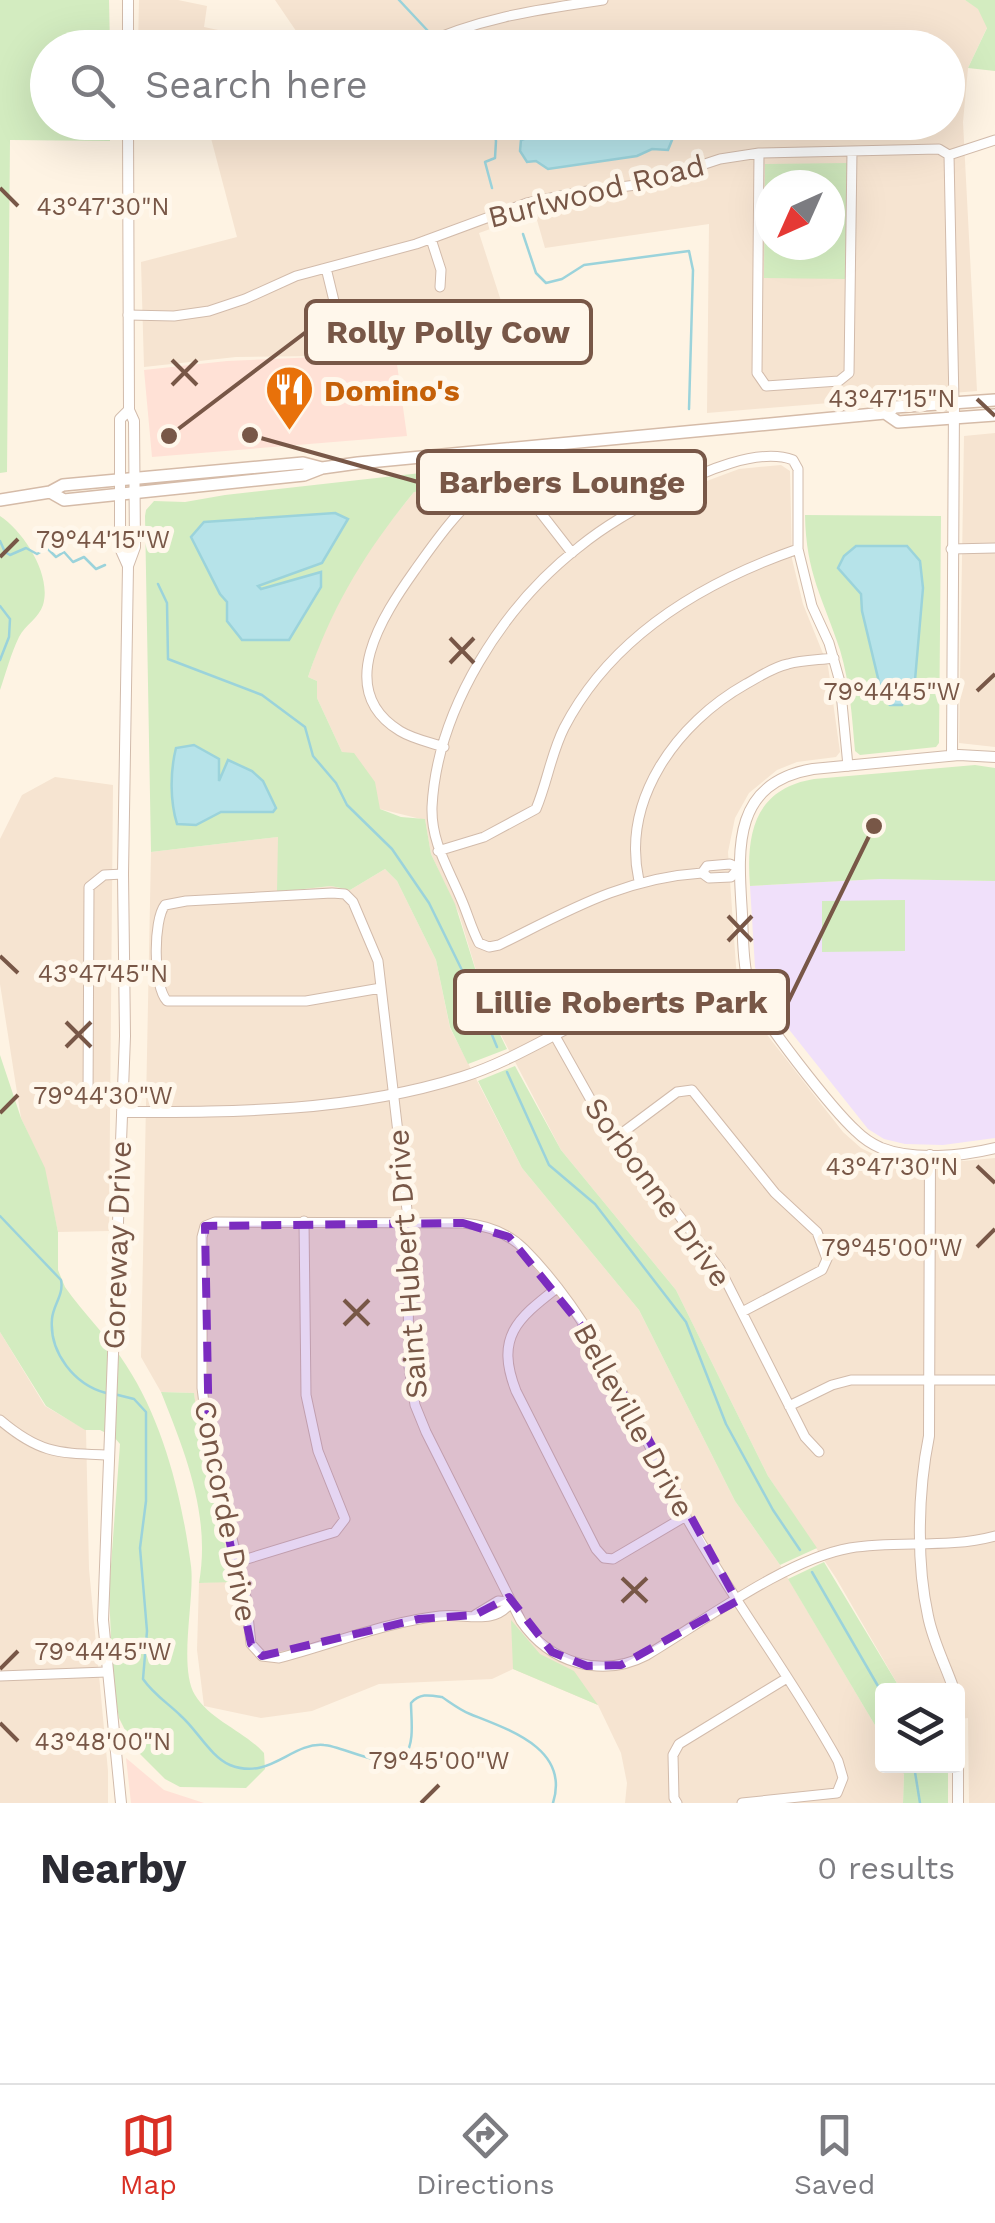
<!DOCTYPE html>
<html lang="en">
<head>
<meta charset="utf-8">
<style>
  body { margin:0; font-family:"Work Sans",sans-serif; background:#f7f7f7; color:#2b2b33 }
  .controls { position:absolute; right:30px; bottom:30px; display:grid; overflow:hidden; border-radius:10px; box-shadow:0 10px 40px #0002 }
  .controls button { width:90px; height:90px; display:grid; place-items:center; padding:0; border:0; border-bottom:2px solid #e1e1e2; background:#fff; color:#2b2b33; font:50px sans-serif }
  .compass { position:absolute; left:755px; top:170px; width:90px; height:90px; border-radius:50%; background:#fff; box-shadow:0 10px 40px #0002; rotate:225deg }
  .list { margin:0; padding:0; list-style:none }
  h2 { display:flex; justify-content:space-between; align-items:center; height:130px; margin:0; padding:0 40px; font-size:42px }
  h2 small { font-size:32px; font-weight:400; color:#7c7c81 }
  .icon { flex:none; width:55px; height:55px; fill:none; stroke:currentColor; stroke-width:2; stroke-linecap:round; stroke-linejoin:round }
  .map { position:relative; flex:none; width:995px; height:1803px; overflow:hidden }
  .search { position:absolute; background:#fff; box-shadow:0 10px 40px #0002; left:30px; right:30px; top:30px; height:110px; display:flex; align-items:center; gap:25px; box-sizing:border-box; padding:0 35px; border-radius:55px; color:#7c7c81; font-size:38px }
  .sheet { height:280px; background:#fff }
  nav { display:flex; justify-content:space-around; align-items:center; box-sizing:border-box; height:140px; border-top:2px solid #e1e1e2; background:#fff; font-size:28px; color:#7c7c81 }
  nav a { display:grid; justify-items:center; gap:5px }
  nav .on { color:#d93025 }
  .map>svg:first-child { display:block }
  .residential { fill:#f6e4d1; fill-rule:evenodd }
  .commercial { fill:#ffe1d6 }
  .education { fill:#f0e0fa }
  .green { fill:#d3ecc0; fill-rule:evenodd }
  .water { fill:#b6e3e9; stroke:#9bd3db; stroke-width:2.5 }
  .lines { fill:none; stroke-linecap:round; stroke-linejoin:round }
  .stream { stroke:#9bd3db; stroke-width:2.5 }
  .minor-casing { stroke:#d2bbab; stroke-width:11 }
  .tertiary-casing { stroke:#d2bbab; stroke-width:12 }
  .secondary-casing { stroke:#d5bba8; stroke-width:14 }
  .minor { stroke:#fff; stroke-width:9 }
  .tertiary { stroke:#fff; stroke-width:10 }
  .secondary { stroke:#fff; stroke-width:11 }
  .marked { fill:#7b2cbf; fill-opacity:0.2; stroke:#7b2cbf; stroke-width:8; stroke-dasharray:20 12; stroke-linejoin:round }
  .ticks { fill:none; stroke:#785747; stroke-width:4 }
  .labels { text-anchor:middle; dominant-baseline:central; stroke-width:10; stroke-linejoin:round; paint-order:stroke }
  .street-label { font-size:30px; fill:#785747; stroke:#fff7eb }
  .food-label { font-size:30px; font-weight:bold; fill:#c56008; stroke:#fff7eb; text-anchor:start }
  .ticks-label { font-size:25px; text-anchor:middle; fill:#785747; stroke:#fff7eb; stroke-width:10; stroke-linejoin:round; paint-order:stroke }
  .leader { fill:none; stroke:#785747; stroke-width:4 }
  .callout-dot { fill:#785747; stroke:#fff7eb; stroke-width:4 }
  .callout { fill:#fff7eb; stroke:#785747; stroke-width:4 }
  .callout-label { font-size:32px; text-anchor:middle; font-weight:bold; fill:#785747 }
</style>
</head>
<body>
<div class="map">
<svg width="995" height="1803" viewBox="0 0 995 1803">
  <rect width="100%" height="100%" fill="#fef3e3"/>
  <path class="residential" d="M139,0H178L207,6L204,27L284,44L287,47H138Z
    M275,0H965L992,17L968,68L963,122L977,391L707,413L709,224L545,248L535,213L479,233L502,304L496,327L460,348L393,355L236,357L144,367L141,262L237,237L207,123L948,122V48L307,47ZM770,185H830V245H770Z
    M995,433V747L959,743L964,436Z
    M627,463L654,507L696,485L739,469L781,465L790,471L792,559L803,604L828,666L840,752L836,757L797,762L777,770L749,793L735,818L728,852L736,966L740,993L747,1009L843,1132L861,1148L881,1158L920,1165L995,1158V1803H969L968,1718L958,1719V1690H901L836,1578L768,1476L676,1290L561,1150L488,1010L459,914L431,854L425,820L380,809L342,752L317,698V681L308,677L321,639L352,576L373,543L414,492L477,490L488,481L513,479L522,483L536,500L575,469Z
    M55,777L113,785L109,1231L58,1232L44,1168L21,1118L0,984V839L22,795Z
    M278,837V892L331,886L350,890L385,869L397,881L436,960L450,1028L522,1168L639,1310L735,1501L780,1565L882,1737V1766H899L904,1773L903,1803H625L627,1783L621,1753L598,1705L513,1669L492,1679L379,1684L312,1711L261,1718L204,1706L197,1650L199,1583L234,1581L202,1450L194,1393L161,1392L141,1357L151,852Z
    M0,1332L45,1406L86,1430L89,1569L108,1771V1803H0Z"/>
  <path class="commercial" d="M317,357H396L407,436L152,457L144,370L227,361Z
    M126,1758L164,1790L204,1803H131Z"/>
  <path class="education" d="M880,879L995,881V1138L943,1145L905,1144L884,1139L868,1129L764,998L755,967L750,886Z"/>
  <path class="green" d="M0,0H109L110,47L48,48V122L110,123V141L10,140L7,472L0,473Z
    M965,0H995V71L968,68L987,28L978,9Z
    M847,163L846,279L764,278L765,164ZM770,185H830V245H770Z
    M537,460L557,484L536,500C506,463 488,479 459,508L440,489L414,492C366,551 333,604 308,677L317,681V698L342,752L354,753L375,782L380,809L401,817L425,819L431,854L455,904L488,1010L507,1049L468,1064L450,1027L436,960L397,881L385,869L350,890L331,886L277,892L278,837L151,852L145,516L146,510L154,501L185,502L225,495Z
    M805,515L941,516L939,743L936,747L860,755L855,751C852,717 850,683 840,650C823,598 806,574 805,515Z
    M0,516C24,532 52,575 43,605C39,618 25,625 19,637C11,653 6,673 0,690Z
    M975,765L995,768V881L880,879L750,886C746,834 754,789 814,779Z
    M905,900V951L822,952V901Z
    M0,1055L21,1118L45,1168L58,1232V1270L65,1287C83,1313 110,1339 126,1365C164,1423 182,1498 191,1566C195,1598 178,1667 195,1695C210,1720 244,1731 264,1753L265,1769L246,1788L180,1787L165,1779L134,1748L119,1718L113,1684L109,1592L120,1444L114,1437L100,1430H85L46,1406L0,1332Z
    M515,1066L561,1150L676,1290L768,1476L817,1548L780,1565L735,1501L639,1310L522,1168L478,1081Z
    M161,1392L194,1393L202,1450L234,1582L199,1583C211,1516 185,1452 161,1392Z
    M824,1562L901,1690H882V1737L788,1579Z
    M511,1620L540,1654L574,1671L598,1705L513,1669Z
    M899,1766H948V1803H903L904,1774Z"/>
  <path class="water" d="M573,122L670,123L672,140L668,150L652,149L637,156L548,169L536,161L527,162L520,151L521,140Z
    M335,513L348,519L322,563L258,586L261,589L321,572V587L289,640H242L227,621V602L220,594L191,537L204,522Z
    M856,546H907L920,561L923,588L915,680L902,705H890L883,699L862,611L861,594L838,568L844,556Z
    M194,745L219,759V781L228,760L252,771L263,781L276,808L273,812H221L196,825L177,824C170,801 170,772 176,748Z"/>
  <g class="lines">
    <path class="stream" d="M399,0L428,31
      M491,122L496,141L495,158L485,162L492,188
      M523,234L536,273L546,283L562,279L584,265L689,251L693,270L689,409
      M0,541L5,552L10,555L26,548L37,554L47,548L56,557L64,552L73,562L84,557L96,569L105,565
      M158,584L167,603L168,659L262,695L305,727L313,756L336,783L347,805L392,849L429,903L483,1013L497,1047
      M0,606L10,619L9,637L0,660
      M507,1072L549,1165L595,1204L686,1322L726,1424L773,1510L800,1550
      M0,1216L61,1280C64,1295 53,1305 52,1319C49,1353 75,1385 106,1393
      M114,1394L134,1399L146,1412V1501L140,1548L147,1631L143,1679C154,1695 168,1703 181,1716C197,1730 211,1757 230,1765C270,1781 291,1742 324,1745C343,1746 389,1773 405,1755C415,1743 411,1718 411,1703C420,1693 429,1695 442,1697C451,1703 460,1710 470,1714C510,1730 570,1749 553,1803
      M812,1572L882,1693
      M914,1766L920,1803"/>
    <defs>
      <path id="minor" d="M414,48C477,18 535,10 603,0
        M128,125L150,122
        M759,153L757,373L766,386L839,381L849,373L852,151
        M949,155L954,403
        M949,155L995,140
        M431,239L441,270L440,287
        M326,268L334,301
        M128,315L174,316L209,311L245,299L296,276L416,244L527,203L580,192L644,184L720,159L759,153L939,149L949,155
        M951,549L995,548
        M444,747C429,742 413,739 400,731C333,690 383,615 415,570C432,546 462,503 487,488C498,481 513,482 523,490L572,553
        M438,851L484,837L536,809C547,783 551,754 564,728C612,635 703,582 798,549
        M739,868L731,877L709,878L702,873C623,878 568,911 499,945L489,947L479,943C472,930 468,915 462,901C449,869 431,843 432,807C437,709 503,606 579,547C607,524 639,507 670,490C700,472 759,447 793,460L798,469V549L812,606L829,643L840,682L848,766
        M702,873L707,866L730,864L739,868
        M639,881C621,799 677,723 746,684C759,677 773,667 788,664C802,660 819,660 834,658
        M381,988L306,1001H167C153,986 153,920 165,905L186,901L332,893L345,894L353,902L378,961L407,1210L409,1367L415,1405L426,1432L521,1621C550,1663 601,1679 647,1655C704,1621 787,1559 850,1548C898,1540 947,1549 995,1536
        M555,1036L592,1102L720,1269L805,1437L819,1452
        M88,1098L89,887L104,875L123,874
        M618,1136L677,1092L692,1090L775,1193L817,1232L827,1259L822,1270L742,1312
        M557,1288C517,1319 495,1337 516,1391L596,1549L604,1558L613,1559L686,1516
        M789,1406L832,1385L851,1380H995
        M0,1420C40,1454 58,1453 108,1455
        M237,1562L335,1532L345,1519L318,1451L306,1395L304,1221
        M511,1602C495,1626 466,1613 440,1616C385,1622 333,1644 279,1658L262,1656L251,1644L246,1597L209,1442L202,1388V1237L205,1226L215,1222L463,1223C486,1225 507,1232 524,1249C599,1324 635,1424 685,1515C732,1600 792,1677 838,1761L843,1778L837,1793L742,1803
        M475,1615L498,1601L511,1602
        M0,1676L106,1672
        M677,1803L674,1798L673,1755L679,1744L787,1678"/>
      <path id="tertiary" d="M128,48V0
        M128,566L120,548V419L129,410
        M952,755L954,403
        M995,757L959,755L813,769C731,783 738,850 742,914C743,939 743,966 750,990C758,1016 834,1111 856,1131C863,1138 872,1144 881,1148C914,1161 962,1156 995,1148
        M122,1112C238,1112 351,1112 462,1077C525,1057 580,1015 642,995C677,984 712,981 747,979
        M930,1155L929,1436C918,1490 916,1562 928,1616C933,1642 946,1666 954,1690
        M958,1710V1803
        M121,1803L103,1620L125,1036L123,874L128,566L135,547L134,421L129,410L128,122"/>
      <path id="secondary" d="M885,413L898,422L995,415
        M50,492L64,500L304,475L322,468L358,463L885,413L895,407L995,400
        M0,500L50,492L63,485L303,463L322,468"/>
    </defs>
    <use href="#minor" class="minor-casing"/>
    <use href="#tertiary" class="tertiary-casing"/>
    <use href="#secondary" class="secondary-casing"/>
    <use href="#minor" class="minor"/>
    <use href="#tertiary" class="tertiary"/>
    <use href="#secondary" class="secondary"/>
  </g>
  <path class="marked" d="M463,1223L509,1237L597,1345L737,1601L621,1665L587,1666L552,1652L509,1597L475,1615L419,1619L262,1656L251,1644L209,1442L205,1226Z"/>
  <path class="ticks" d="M0,188L18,206M172,360L197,385M172,385L197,360M977,399L995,416M0,557L18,539M450,638L474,663M450,663L474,638M977,691L995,674M728,916L752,941M728,941L752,916M0,956L18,973M66,1022L91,1047M66,1047L91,1022M0,1113L18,1095M977,1166L995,1183M977,1247L995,1229M344,1300L369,1325M344,1325L369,1300M622,1578L647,1602M622,1602L647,1578M0,1669L18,1651M0,1723L18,1741M421,1803L439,1785"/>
  <defs>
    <symbol id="restaurant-pin" viewBox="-11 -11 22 30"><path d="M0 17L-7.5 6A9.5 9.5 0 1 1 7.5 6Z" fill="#e8710a" stroke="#fff7eb"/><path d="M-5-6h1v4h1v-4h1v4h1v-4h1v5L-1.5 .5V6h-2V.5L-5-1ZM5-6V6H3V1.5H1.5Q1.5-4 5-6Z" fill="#fff"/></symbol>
  </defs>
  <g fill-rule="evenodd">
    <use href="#restaurant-pin" x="262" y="362" width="55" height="75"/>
  </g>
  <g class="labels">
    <g class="street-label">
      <text transform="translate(596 191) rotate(-14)">Burlwood Road</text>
      <text transform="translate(658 1192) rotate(54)">Sorbonne Drive</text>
      <text transform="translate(117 1245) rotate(-88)">Goreway Drive</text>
      <text transform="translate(407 1264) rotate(-94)">Saint Hubert Drive</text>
      <text transform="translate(634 1420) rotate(61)">Belleville Drive</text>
      <text transform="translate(226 1511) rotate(79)">Concorde Drive</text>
    </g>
    <g class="food-label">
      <text x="324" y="390">Domino's</text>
    </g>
  </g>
  <g class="ticks-label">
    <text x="103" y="215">43°47'30"N</text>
    <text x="892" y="407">43°47'15"N</text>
    <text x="103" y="548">79°44'15"W</text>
    <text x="892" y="700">79°44'45"W</text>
    <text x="103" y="982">43°47'45"N</text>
    <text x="103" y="1104">79°44'30"W</text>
    <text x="892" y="1175">43°47'30"N</text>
    <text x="892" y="1256">79°45'00"W</text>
    <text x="103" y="1660">79°44'45"W</text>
    <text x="103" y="1750">43°48'00"N</text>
    <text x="439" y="1769">79°45'00"W</text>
  </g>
  <path class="leader" d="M169 436L306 332M250 435L418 482M874 826L788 1002"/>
  <g class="callout-dot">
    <circle cx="169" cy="436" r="10"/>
    <circle cx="250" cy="435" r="10"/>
    <circle cx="874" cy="826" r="10"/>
  </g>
  <g class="callout">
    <rect x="306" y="301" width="285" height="62" rx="10"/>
    <rect x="418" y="451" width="287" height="62" rx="10"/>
    <rect x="455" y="971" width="333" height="62" rx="10"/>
  </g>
  <g class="callout-label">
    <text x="448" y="343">Rolly Polly Cow</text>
    <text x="562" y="493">Barbers Lounge</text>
    <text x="621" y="1013">Lillie Roberts Park</text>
  </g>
</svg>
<div class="controls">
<button><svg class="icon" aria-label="layers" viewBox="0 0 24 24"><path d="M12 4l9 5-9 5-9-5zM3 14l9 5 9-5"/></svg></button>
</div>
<svg class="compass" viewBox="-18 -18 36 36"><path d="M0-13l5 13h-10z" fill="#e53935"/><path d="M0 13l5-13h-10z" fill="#7c7c81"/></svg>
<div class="search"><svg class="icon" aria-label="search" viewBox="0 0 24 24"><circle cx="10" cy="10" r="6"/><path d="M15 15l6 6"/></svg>Search here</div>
</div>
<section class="sheet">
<h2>Nearby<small>0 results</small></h2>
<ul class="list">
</ul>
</section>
<nav>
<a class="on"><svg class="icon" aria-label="map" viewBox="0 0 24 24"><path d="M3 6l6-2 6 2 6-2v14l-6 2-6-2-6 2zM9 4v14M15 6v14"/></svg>Map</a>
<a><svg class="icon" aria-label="directions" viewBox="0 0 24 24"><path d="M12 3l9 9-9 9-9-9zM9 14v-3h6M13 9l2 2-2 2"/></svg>Directions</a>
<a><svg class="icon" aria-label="saved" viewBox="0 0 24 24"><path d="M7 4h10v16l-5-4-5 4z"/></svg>Saved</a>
</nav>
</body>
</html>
